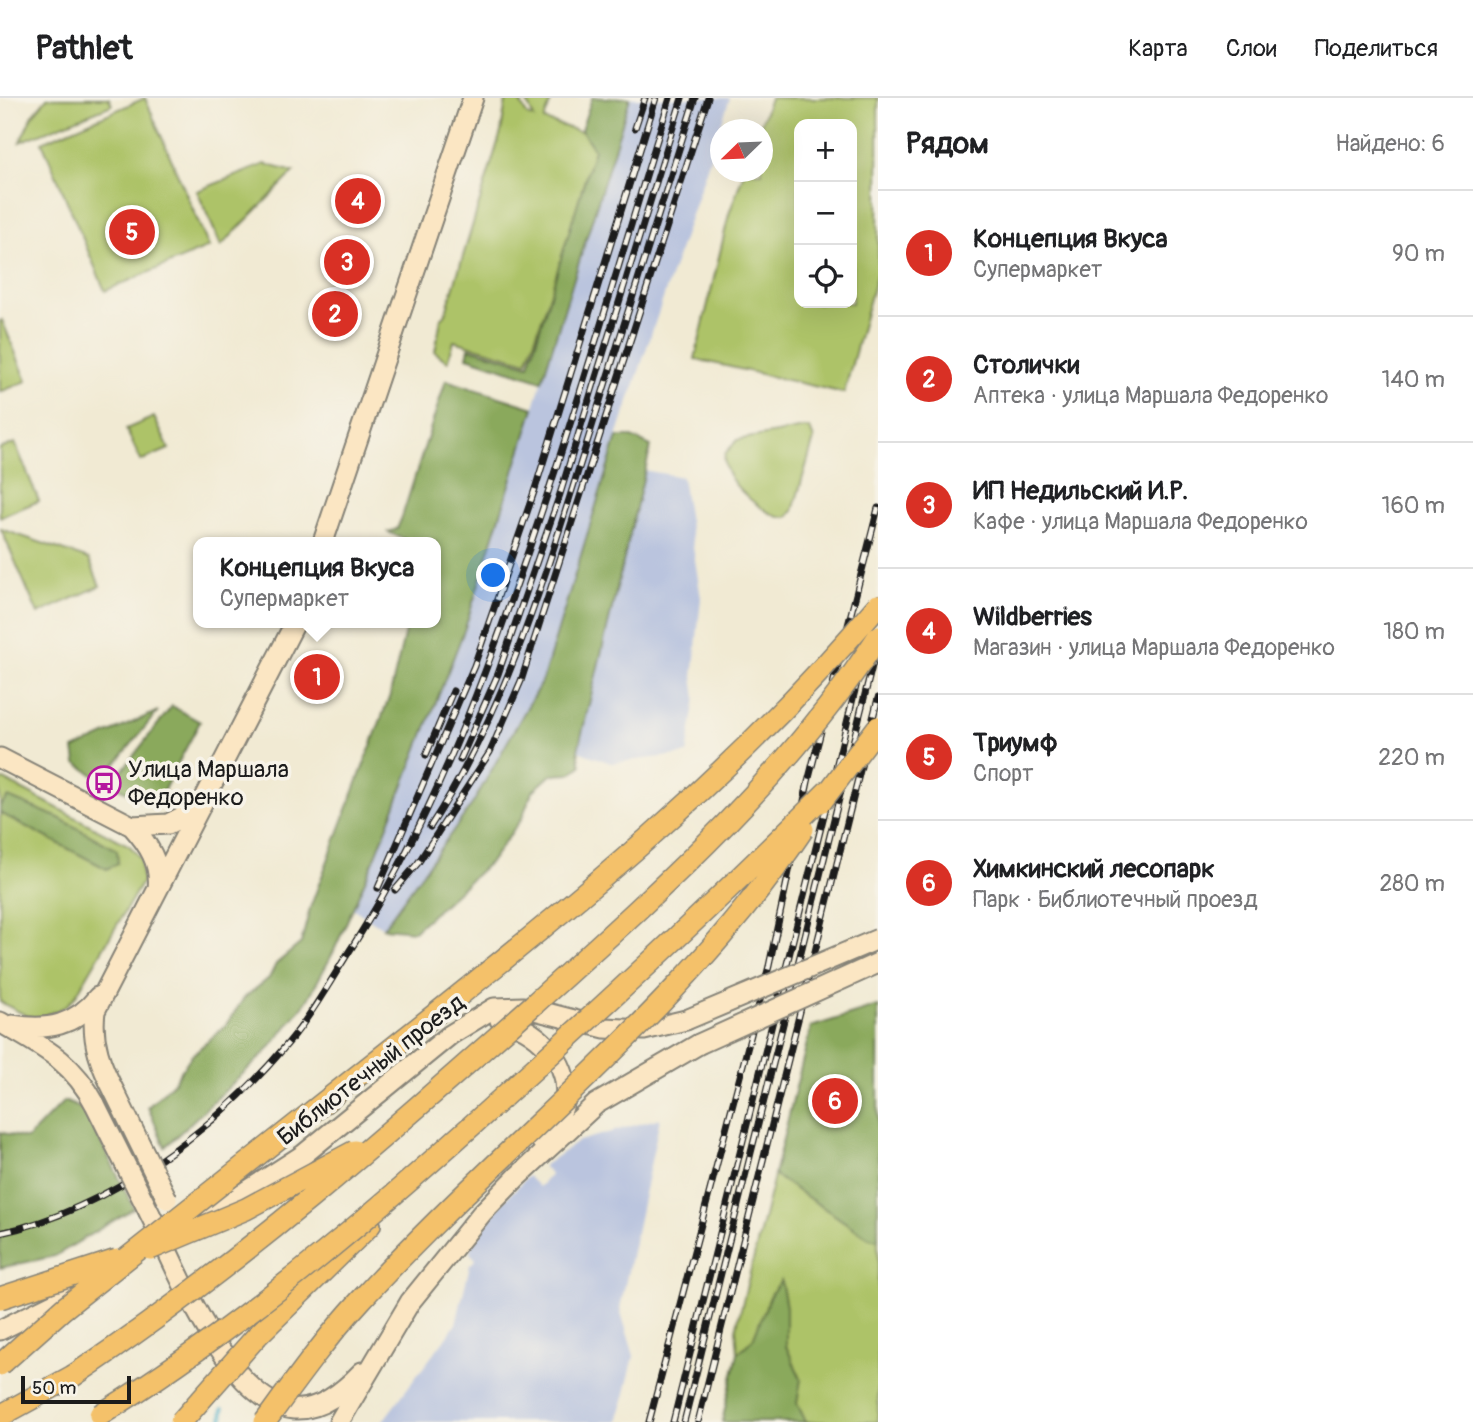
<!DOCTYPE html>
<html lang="ru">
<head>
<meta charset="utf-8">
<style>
  body { margin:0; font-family:Pangolin,sans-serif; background:#f2f2f2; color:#202124 }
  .controls { position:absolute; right:21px; top:21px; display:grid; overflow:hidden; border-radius:14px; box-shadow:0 7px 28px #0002 }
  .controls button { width:63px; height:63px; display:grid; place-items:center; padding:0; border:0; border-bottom:2px solid #e0e0e0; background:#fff; color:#202124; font:35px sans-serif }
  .compass { position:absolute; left:710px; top:21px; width:63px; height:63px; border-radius:50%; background:#fff; box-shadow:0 7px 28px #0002; rotate:247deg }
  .scale { position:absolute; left:21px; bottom:18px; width:110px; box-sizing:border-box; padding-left:7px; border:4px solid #1c1c1c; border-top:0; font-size:19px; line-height:24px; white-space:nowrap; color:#1c1c1c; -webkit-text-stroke:5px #f7f3e8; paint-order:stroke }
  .you { position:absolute; left:494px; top:478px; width:24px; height:24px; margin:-18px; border:5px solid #fff; border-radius:50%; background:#1a73e8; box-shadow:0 0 0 10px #1a73e833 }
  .badge { display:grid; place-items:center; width:46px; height:46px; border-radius:50%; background:#d93025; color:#fff; font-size:23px; font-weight:700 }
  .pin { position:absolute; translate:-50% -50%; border:4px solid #fff; box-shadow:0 2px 7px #0006 }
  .popup { position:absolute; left:193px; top:439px; width:248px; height:91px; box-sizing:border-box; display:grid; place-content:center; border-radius:14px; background:#fff; filter:drop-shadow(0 2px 5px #0005); font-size:23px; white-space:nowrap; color:#757577 }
  .popup b { font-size:26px; color:#202124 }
  .popup::after { content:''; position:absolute; left:50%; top:100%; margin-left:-14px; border:14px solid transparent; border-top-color:#fff }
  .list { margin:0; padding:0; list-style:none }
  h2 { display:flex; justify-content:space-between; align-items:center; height:91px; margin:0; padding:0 28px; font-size:30px }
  h2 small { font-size:23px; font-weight:400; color:#757577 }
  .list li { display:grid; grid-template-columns:46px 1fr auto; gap:21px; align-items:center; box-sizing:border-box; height:126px; padding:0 28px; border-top:2px solid #e0e0e0 }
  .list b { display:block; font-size:26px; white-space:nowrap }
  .list p { margin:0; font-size:23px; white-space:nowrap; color:#757577 }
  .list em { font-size:23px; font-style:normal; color:#757577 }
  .icon { flex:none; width:38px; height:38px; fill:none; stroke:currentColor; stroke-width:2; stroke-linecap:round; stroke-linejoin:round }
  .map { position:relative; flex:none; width:878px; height:1324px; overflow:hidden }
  header { display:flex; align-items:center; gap:42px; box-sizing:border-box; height:98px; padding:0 35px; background:#fff; border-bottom:2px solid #e0e0e0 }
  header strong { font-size:33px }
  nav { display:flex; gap:38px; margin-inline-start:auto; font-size:24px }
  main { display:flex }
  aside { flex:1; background:#fff }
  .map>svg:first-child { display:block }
  .industrial { fill:#bac4de }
  .green { fill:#adc367; stroke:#647042; stroke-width:2; fill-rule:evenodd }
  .forest { fill:#8aa95c; stroke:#53623c; stroke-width:2 }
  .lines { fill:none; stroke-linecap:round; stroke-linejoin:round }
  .stream { stroke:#43aac3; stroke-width:4.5 }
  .secondary-casing { stroke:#868378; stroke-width:23 }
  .primary-casing { stroke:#868378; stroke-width:24 }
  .secondary { stroke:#fbe6c3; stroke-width:19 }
  .primary { stroke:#f4c16a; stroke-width:21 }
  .rail-casing { stroke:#1c1c1c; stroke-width:7 }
  .rail { stroke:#f7f3e8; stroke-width:4.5; stroke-dasharray:13; stroke-linecap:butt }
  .secondary-bridge-casing { stroke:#868378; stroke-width:23; stroke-linecap:butt }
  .primary-bridge-casing { stroke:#868378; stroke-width:24; stroke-linecap:butt }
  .secondary-bridge { stroke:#fbe6c3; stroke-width:19 }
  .primary-bridge { stroke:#f4c16a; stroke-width:21 }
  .labels { text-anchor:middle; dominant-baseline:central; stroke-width:7; stroke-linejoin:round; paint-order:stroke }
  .poi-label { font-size:24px; fill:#1c1c1c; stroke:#f7f3e8; text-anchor:start }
  .street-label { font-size:24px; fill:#1c1c1c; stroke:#f7f3e8 }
</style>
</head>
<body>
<header>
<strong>Pathlet</strong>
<nav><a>Карта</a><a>Слои</a><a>Поделиться</a></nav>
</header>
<main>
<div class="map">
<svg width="878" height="1324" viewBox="0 0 878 1324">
  <rect width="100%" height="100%" fill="#f7f3e8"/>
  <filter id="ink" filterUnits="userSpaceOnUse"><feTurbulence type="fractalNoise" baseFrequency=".0143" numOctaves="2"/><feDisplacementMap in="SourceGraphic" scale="14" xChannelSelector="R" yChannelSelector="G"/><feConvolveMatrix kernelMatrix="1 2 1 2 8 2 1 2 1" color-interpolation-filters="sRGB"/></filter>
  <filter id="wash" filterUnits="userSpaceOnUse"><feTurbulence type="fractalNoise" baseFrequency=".00686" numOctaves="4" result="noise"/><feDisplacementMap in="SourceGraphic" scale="28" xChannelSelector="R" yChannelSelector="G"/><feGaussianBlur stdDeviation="1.57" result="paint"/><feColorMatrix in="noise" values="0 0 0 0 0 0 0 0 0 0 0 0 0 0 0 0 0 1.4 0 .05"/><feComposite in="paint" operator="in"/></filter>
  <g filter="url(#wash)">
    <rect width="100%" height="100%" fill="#f1ead3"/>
    <path class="industrial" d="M630,0H730L617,339L543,581L473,705L383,830L352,810L375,760L465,530Z
      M643,372L682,379L701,500L693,579L696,600L687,656L611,665L578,653Z
      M660,1020L620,1211L634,1258L618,1324H382L456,1226L470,1167L476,1161L470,1155L472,1136L528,1078L539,1089L551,1077L543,1068L579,1043Z"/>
    <path class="green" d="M47,0H109L112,7L20,44L32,18Z
      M145,0L209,149L105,193L42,44Z
      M512,0H518L527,17L534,20L525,0H552L544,22L604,41L527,264L454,243L448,264L435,254L441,220L445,217L501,34L506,3Z
      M770,0H878V171L844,295L695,261L729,116L744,74H762V32L759,31ZM799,26H852V205H799Z
      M265,66L294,74L221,148L197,93Z
      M2,222L27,283L0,294V223Z
      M154,319L169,351L141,363L126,331Z
      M804,330L810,331L814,341L793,413L787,419H778C758,410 720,382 725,356L737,342Z
      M15,345L39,403L0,419V351Z
      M1,431L89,461L100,488L38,516Z
      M4,682L130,748L141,761L142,784L75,899L65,909L39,920L27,918L0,904V683Z
      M878,908V1324H722L738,1255L736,1231L811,929Z"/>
    <path class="forest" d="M592,0H630L542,283L467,259L469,250L529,267L594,51L581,32Z
      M446,282L534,310L465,530L375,760L333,855L307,903L268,952L165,1049L148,1009L174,984L191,958L226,927L244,900L269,880L276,866L301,845L310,810L390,597L407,525H436V444H410L388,434L397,431L402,419Z
      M617,339H632L651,348L578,652L581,668L570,676L551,677L532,694L522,720L491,763L414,833L383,830L473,705L543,581Z
      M172,608L200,624L160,699L142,700L111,687Z
      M158,613L102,683L76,665L74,651Z
      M8,699L59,720L117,752L118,765L107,771L0,715V708Z
      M878,908V1142L869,1140L774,1077L811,929Z
      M64,1003L85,1012L134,1110L55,1158L0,1170V1034L27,1041Z
      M781,1182L786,1209V1248L801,1281L797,1305L806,1324H722L738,1255L753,1241L771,1196Z"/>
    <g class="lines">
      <path class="stream" d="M222,1324L223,1311"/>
    </g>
  </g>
  <g filter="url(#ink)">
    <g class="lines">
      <defs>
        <path id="secondary" d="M323,444L473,0
          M0,660L132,728C148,746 161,765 158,790
          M132,728L168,726L198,711
          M500,922C534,928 571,963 565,1000C563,1017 552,1030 542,1044
          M0,924C42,949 71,961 95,1006
          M13,927C47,933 75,928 98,899
          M115,995C101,968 91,944 95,913L295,525
          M149,1114C175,1166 228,1305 294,1311C321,1313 345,1292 362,1274
          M207,1119L303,1057L450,937L494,910L523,909L605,930L644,932L686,922
          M0,1232L75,1195
          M339,1324L410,1204L482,1115L517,1079L596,1006L699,946"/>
        <path id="primary" d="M257,1238L370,1127
          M0,1318L73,1278"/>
      </defs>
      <use href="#secondary" class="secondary-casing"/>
      <use href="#primary" class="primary-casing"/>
      <use href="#secondary" class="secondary"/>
      <use href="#primary" class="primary"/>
      <defs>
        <path id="rail" d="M635,30L645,0
          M426,657L453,593
          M460,662L498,576L560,396L682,0
          M430,729C505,614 543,484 584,354C621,236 658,118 695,0
          M378,790L474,568L535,391L656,0
          M395,792L418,765L490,654L521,583L708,0
          M0,1135C109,1112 220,1028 289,944C314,914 333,878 354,846C428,728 478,599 523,468C577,314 621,156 670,0
          M649,1324L769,868L808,684L878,410
          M673,1324L878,500
          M684,1324L878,544
          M698,1324L878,600"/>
      </defs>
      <use href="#rail" class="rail-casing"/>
      <use href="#rail" class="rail"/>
      <defs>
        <path id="secondary-bridge" d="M686,922L878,841
          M699,946L878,865
          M115,995L167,1101
          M95,1006L149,1114"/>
        <path id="primary-bridge" d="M821,704L878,629
          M150,1151L246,1111L355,1053
          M0,1200L117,1162
          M0,1267L63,1211C177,1121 290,1031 403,942C574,807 737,675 878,507
          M73,1278C238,1168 384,1040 532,908C658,794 785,682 878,539
          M100,1317C254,1221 390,1103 523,981C627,887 729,792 828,693
          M181,1324L257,1238
          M265,1324C295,1283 325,1241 360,1203C506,1043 682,913 803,731"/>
      </defs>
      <use href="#secondary-bridge" class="secondary-bridge-casing"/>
      <use href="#primary-bridge" class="primary-bridge-casing"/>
      <use href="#secondary-bridge" class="secondary-bridge"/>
      <use href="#primary-bridge" class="primary-bridge"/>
    </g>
  </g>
  <defs>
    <symbol id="bus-ring" viewBox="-11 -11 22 22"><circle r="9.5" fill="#f7f3e8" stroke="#b5179e" stroke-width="1.5"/><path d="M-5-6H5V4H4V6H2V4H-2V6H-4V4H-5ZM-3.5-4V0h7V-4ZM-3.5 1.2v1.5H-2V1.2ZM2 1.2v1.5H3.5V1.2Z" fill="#b5179e"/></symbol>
  </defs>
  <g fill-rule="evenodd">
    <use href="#bus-ring" x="85" y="666" width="38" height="38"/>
  </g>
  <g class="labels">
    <g class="poi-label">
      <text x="128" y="671">Улица Маршала<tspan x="128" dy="28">Федоренко</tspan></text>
    </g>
    <g class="street-label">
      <text transform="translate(371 972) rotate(-38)">Библиотечный проезд</text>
    </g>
  </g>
</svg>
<div class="controls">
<button>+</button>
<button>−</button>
<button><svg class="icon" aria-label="locate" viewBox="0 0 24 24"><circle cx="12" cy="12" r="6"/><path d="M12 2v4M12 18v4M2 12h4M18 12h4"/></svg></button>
</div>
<svg class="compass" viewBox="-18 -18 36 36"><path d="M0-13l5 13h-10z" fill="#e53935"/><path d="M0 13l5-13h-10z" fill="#757577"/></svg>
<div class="scale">50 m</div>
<div class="you"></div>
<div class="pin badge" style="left:317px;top:579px">1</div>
<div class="popup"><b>Концепция Вкуса</b>Супермаркет</div>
<div class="pin badge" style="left:335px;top:216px">2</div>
<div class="pin badge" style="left:347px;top:164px">3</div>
<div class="pin badge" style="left:358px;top:103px">4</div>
<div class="pin badge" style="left:132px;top:134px">5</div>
<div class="pin badge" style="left:835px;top:1003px">6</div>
</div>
<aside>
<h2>Рядом<small>Найдено: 6</small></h2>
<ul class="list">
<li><span class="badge">1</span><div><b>Концепция Вкуса</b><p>Супермаркет</p></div><em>90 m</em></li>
<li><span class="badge">2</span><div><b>Столички</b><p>Аптека · улица Маршала Федоренко</p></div><em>140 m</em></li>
<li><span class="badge">3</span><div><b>ИП Недильский И.Р.</b><p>Кафе · улица Маршала Федоренко</p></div><em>160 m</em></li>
<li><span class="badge">4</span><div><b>Wildberries</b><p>Магазин · улица Маршала Федоренко</p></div><em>180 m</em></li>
<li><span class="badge">5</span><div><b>Триумф</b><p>Спорт</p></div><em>220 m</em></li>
<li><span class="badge">6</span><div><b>Химкинский лесопарк</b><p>Парк · Библиотечный проезд</p></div><em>280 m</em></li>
</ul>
</aside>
</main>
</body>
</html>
